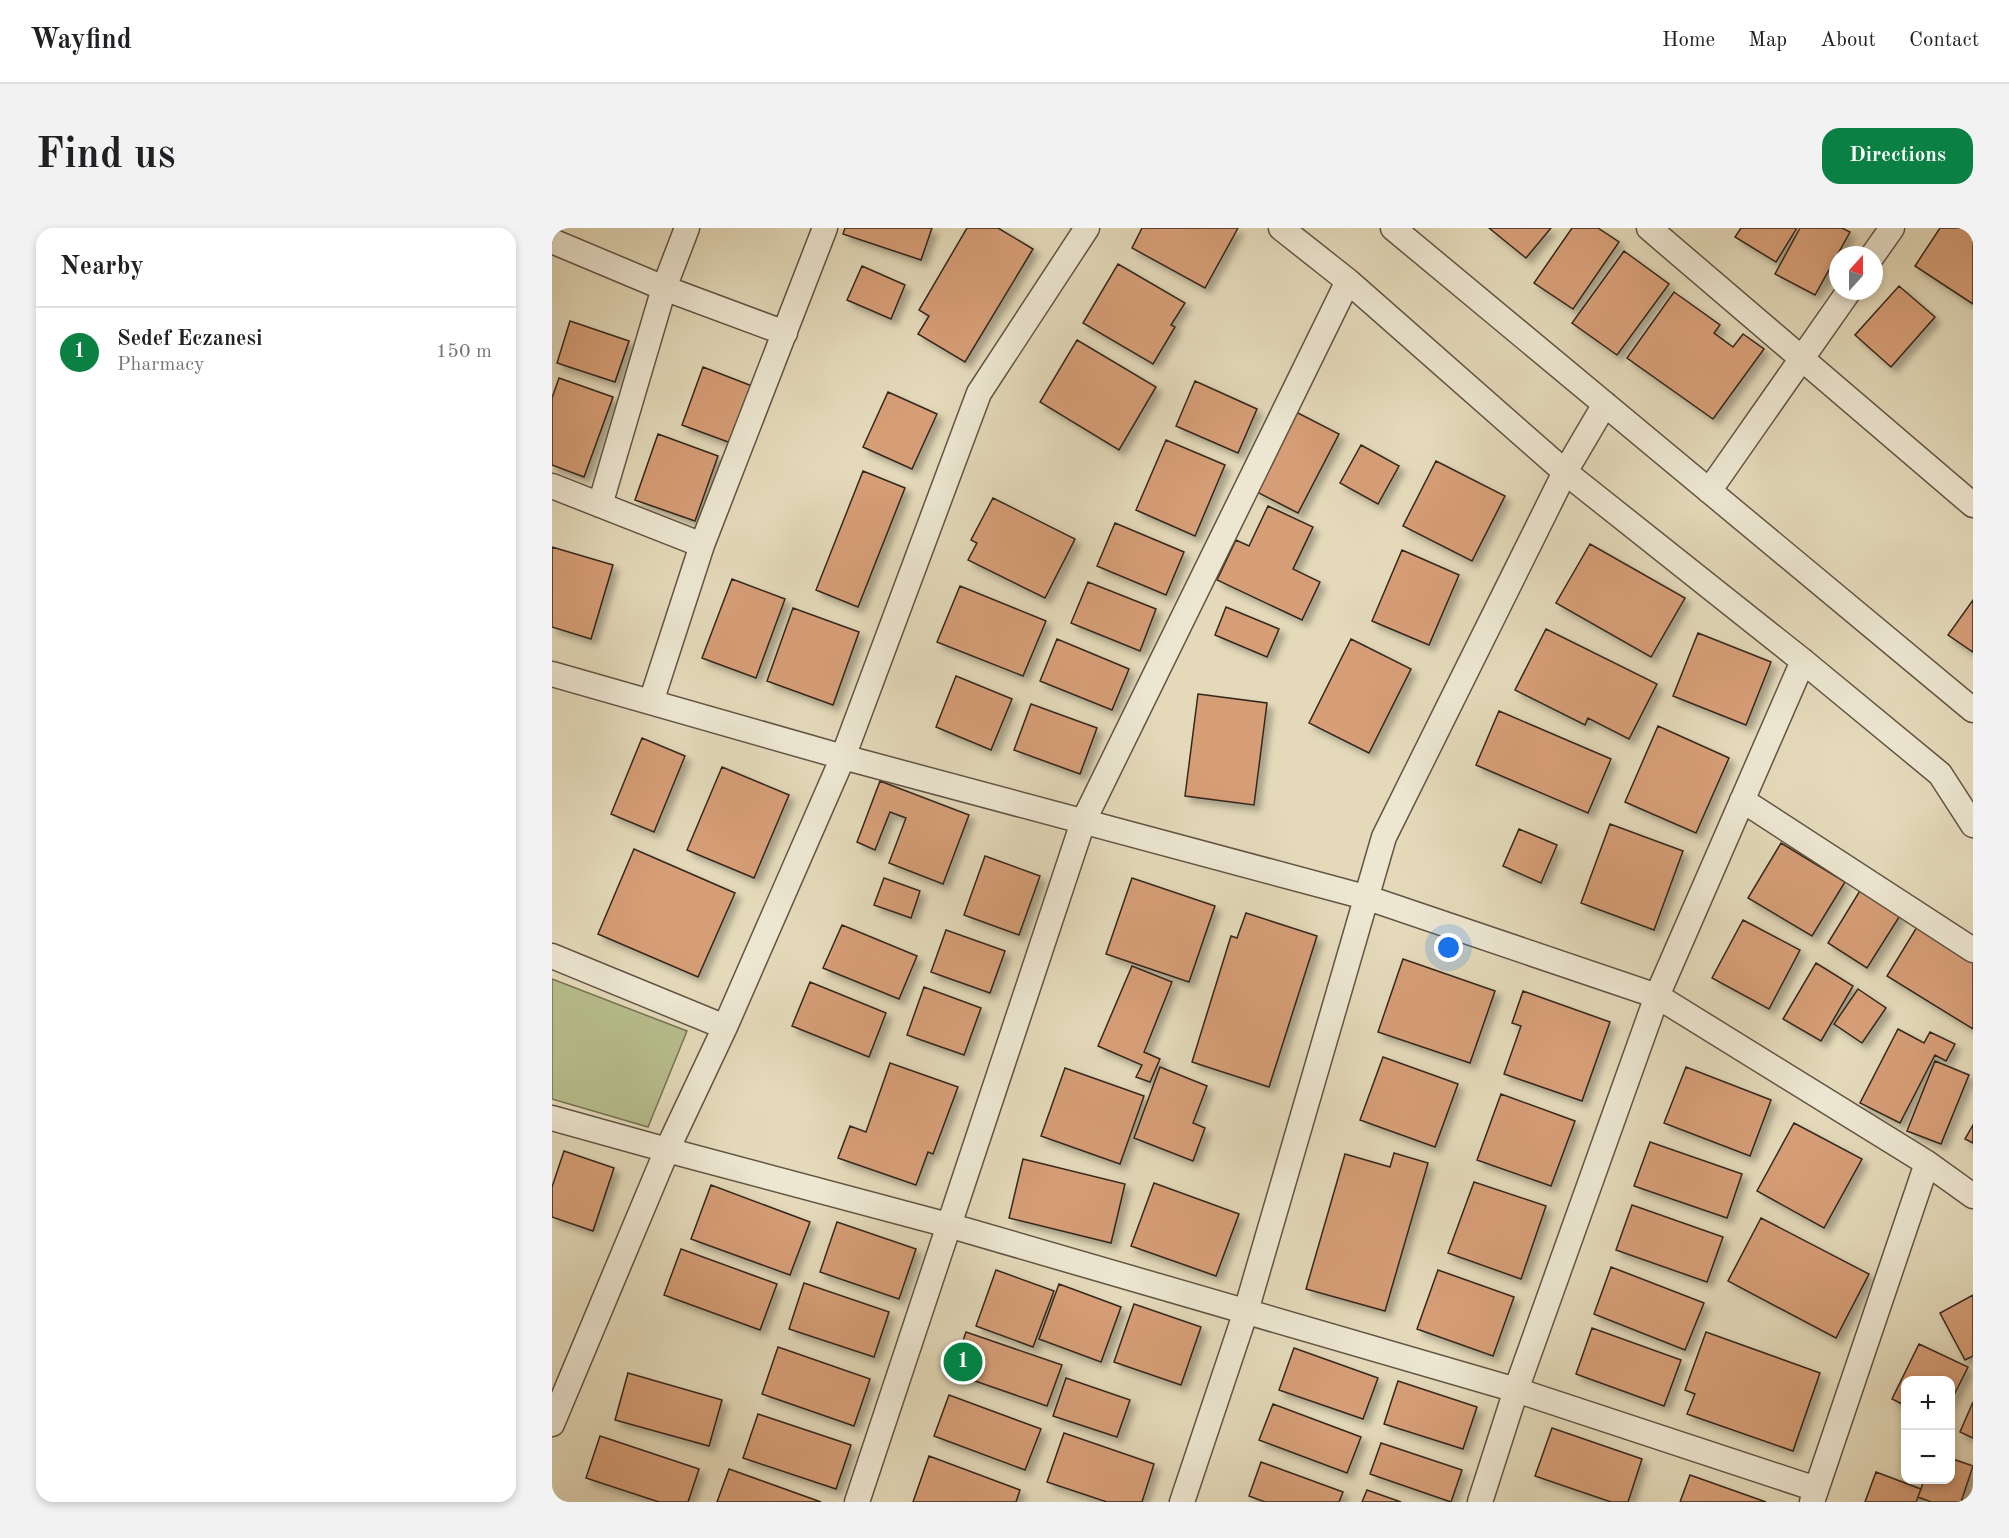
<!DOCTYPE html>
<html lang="en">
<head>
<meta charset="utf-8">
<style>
  body { margin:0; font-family:"Old Standard TT",serif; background:#f2f2f2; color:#202124 }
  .controls { position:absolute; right:18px; bottom:18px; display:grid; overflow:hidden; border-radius:12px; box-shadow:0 3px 9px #0003 }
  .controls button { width:54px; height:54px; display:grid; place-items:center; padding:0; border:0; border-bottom:2px solid #e0e0e0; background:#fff; color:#202124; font:30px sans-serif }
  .compass { position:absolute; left:1277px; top:18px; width:54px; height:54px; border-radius:50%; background:#fff; box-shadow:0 3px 9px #0003; rotate:21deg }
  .you { position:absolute; left:897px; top:720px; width:21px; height:21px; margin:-15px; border:4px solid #fff; border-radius:50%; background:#1a73e8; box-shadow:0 0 0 9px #1a73e833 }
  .badge { display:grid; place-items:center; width:39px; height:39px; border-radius:50%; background:#0b8043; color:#fff; font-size:20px; font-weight:700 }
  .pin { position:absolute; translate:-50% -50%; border:3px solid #fff; box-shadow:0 2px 6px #0006 }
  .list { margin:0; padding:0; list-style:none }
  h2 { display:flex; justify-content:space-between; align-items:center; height:78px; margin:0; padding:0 24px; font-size:26px }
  h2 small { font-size:20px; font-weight:400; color:#757577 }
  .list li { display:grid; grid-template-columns:39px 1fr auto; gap:18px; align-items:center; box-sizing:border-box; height:90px; padding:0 24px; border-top:2px solid #e0e0e0 }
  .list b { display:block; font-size:22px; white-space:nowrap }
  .list p { margin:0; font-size:20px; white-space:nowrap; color:#757577 }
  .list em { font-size:20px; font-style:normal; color:#757577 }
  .map { position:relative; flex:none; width:1421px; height:1274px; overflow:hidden; border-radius:18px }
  header { display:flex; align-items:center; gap:36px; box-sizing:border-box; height:84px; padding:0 30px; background:#fff; border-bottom:2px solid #e0e0e0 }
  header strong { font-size:28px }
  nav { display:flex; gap:33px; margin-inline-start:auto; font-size:21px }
  .intro { display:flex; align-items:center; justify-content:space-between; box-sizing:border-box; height:144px; padding:0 36px }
  h1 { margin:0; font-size:42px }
  .button { padding:15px 27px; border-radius:18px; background:#0b8043; color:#fff; font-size:21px; font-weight:700 }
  main { display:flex; gap:36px; padding:0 36px }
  aside { flex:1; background:#fff; border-radius:18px; box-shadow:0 3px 9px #0003 }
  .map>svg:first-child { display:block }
  .green { fill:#b7be8d; stroke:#767356; stroke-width:1.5 }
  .building { fill:#d69e77; stroke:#36281e; stroke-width:1.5; filter:url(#shadow) }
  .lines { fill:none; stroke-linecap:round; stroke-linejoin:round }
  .street-casing { stroke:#625445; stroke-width:27 }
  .street { stroke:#ede7d2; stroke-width:24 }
</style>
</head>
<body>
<header>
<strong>Wayfind</strong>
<nav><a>Home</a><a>Map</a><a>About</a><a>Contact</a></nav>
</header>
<div class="intro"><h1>Find us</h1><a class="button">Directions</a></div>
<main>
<aside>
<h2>Nearby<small></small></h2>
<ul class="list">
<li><span class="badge">1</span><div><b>Sedef Eczanesi</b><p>Pharmacy</p></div><em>150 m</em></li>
</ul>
</aside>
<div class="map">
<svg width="1421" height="1274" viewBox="0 0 1421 1274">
  <defs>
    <filter id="shadow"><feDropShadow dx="5.5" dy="5.5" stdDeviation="3" flood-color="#0004"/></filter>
  </defs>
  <rect width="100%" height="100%" fill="#e4daba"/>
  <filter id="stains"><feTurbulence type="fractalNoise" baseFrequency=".00333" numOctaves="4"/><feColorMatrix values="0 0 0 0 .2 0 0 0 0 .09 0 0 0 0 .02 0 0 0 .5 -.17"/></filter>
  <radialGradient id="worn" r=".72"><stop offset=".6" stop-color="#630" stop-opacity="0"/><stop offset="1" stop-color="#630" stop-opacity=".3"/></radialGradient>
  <path class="green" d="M0,751L135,803L96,899L0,871Z"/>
  <path class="building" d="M293,0H380L369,32L291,6Z
    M415,0H446L481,21L413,134L366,106L377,88L367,82Z
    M590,0H686L653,60L580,20Z
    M937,0H999L974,30Z
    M1020,0H1046L1067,14L1021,81L982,55Z
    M1189,0H1245L1224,34L1183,9Z
    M1248,0H1290L1298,4L1263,67L1223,46Z
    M1388,0H1421V76L1363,38Z
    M1072,23L1117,56L1065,127L1020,95Z
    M566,36L633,75L619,97L623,99L601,136L531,95Z
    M310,38L353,57L339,91L295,72Z
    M1347,58L1383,89L1339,139L1303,107Z
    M1122,64L1168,97L1162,105L1181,119L1191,106L1212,121L1161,191L1075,130Z
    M18,93L77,113L63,154L5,135Z
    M525,112L604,159L567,222L488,174Z
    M151,139L200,158L179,215L130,197Z
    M7,150L61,169L32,249L0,237V170Z
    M643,153L705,181L686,225L624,198Z
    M336,164L385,186L360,241L311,219Z
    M744,184L787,206L746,285L703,263Z
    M106,206L166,228L143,293L83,272Z
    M614,212L673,237L643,308L584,282Z
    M809,217L847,238L826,276L788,255Z
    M884,233L953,268L920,333L851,298Z
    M311,243L353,260L306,379L264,362Z
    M441,270L523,311L493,370L416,332L425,315L419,312Z
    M716,278L761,299L741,341L768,354L750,392L665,352L684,312L697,318Z
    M563,295L632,324L614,367L545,338Z
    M1038,316L1133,370L1099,429L1004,375Z
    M0,319L61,337L39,411L0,399Z
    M850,322L907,347L877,417L820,393Z
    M180,351L233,371L204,450L150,430Z
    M536,354L604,381L588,423L519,395Z
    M408,358L494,393L471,448L385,414Z
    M1421,372V424L1396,407Z
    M674,379L727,401L715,429L663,407Z
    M241,380L307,404L281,477L215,453Z
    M994,401L1105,456L1077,511L1036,490L1033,497L963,462Z
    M1146,405L1219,434L1194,497L1121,468Z
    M505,411L577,441L560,482L488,453Z
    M799,411L859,441L817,525L757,495Z
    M404,448L460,471L439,522L384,499Z
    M646,466L715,475L702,577L633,568Z
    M479,476L545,500L528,546L462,522Z
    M947,483L1059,531L1036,585L924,537Z
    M1106,498L1177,530L1144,605L1073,574Z
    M90,510L133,528L102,604L59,586Z
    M170,539L237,567L202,650L135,622Z
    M328,553L417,587L391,656L337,635L354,590L338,584L323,622L305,614Z
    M1058,596L1131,623L1102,702L1029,675Z
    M967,601L1005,617L989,655L951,638Z
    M1229,615L1293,654L1260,708L1196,670Z
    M82,621L183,665L146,749L46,706Z
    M433,628L488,648L467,707L412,687Z
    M332,650L368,663L359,690L322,677Z
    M580,650L663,678L637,754L554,726Z
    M1309,661L1349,686L1315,740L1276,715Z
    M694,685L765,708L717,859L640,834L679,708L685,710Z
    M1191,692L1248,722L1217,781L1160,750Z
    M290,697L365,728L347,771L271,740Z
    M1365,699L1421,733V801L1335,748Z
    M394,702L453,723L438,765L379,744Z
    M851,731L943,763L918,835L826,804Z
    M1264,735L1301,758L1269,813L1231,791Z
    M580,738L620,754L592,824L608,831L598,854L584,849L590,837L546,818Z
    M258,754L334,785L317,829L240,798Z
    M372,759L429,780L412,827L355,807Z
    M1306,761L1334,780L1310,815L1282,796Z
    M971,763L1058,794L1030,873L952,846L969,798L960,795Z
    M1346,801L1372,815L1378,804L1403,816L1394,833L1383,827L1348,895L1308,875Z
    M831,829L906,856L883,919L808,892Z
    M1383,833L1417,847L1389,916L1355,903Z
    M338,835L406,859L381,926L376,924L364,957L286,930L298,898L314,904Z
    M608,839L655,858L641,895L653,900L641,933L582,910Z
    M1134,839L1219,872L1198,928L1112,895Z
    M513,840L592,868L568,936L489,908Z
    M949,866L1023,893L999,958L925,932Z
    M1242,895L1310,931L1272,1000L1205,963Z
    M1421,897V915L1413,911Z
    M1098,914L1190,946L1175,990L1082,958Z
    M12,923L62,940L41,1003L0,989V959Z
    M842,925L876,935L833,1083L754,1061L793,926L838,939Z
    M471,931L573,956L559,1015L457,990Z
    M922,954L994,978L969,1051L896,1025Z
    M602,955L687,986L664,1048L579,1018Z
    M159,957L258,994L238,1047L139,1011Z
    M1080,977L1171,1009L1155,1054L1064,1022Z
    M1209,990L1317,1046L1284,1110L1176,1053Z
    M285,994L364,1021L347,1071L268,1044Z
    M129,1021L225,1056L208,1102L112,1067Z
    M1059,1039L1152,1075L1133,1122L1042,1086Z
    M444,1042L502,1063L481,1119L424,1098Z
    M886,1042L962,1069L941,1128L865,1101Z
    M252,1055L337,1084L322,1129L237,1101Z
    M507,1056L569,1079L549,1134L487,1111Z
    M1421,1067V1128L1413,1132L1388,1085Z
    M582,1076L649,1099L629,1157L562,1134Z
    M1040,1100L1129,1132L1112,1178L1024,1146Z
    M414,1104L510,1137L495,1178L400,1145Z
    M1154,1104L1268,1145L1241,1223L1135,1186L1143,1166L1133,1162Z
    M1367,1116L1416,1139L1398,1175V1152H1354V1178L1340,1171Z
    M226,1119L318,1151L302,1198L210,1166Z
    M742,1120L826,1150L811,1191L727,1162Z
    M76,1145L170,1172L157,1218L63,1192Z
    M514,1150L578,1172L565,1209L501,1188Z
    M846,1153L925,1179L911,1221L832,1196Z
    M397,1167L489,1201L473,1242L382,1208Z
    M1421,1174V1210L1408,1204Z
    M721,1176L809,1209L795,1245L707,1212Z
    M206,1186L299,1217L284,1261L191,1230Z
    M1000,1200L1090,1231L1076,1274H1059L983,1248Z
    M512,1205L602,1236L590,1274H555L495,1254Z
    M48,1208L147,1241L136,1274H107L34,1250Z
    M829,1215L910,1242L899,1274L818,1246Z
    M377,1228L468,1262L464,1274H361Z
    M1398,1230L1421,1238L1409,1274H1379L1366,1269L1372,1252H1398Z
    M709,1234L791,1264L787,1274H713L697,1268Z
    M177,1241L269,1274H165Z
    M1324,1244L1369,1261L1364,1274H1313Z
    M1138,1247L1214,1274H1128Z
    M815,1262L849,1274H810Z"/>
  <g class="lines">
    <defs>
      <path id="street" d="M729,0L796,53L1013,244L1251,433L1388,546L1421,597
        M841,0L1421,482
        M1097,0L1421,277
        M0,13L112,60L233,105
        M1321,27L1340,0
        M0,258L150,317
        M1157,263L1297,63
        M48,277L112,60L135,0
        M0,446L291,529L813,669L1105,768L1375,935L1421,968
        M99,474L150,317L273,0
        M1190,572L1421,722
        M0,728L173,799
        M0,890L115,922L396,997L964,1162L1264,1261
        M0,1196L115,922L173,799L291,529L427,165L535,0
        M305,1274L531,594L796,53
        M630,1274L694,1083L832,609L1013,244L1053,176
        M928,1274L964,1162L1105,768L1251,433
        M1260,1274L1375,935"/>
    </defs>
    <use href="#street" class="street-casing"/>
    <use href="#street" class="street"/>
  </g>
  <rect width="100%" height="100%" filter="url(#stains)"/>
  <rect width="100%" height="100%" fill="url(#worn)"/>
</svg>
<div class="controls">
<button>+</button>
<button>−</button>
</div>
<svg class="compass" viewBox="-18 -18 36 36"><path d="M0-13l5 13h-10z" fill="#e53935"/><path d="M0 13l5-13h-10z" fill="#757577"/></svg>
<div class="you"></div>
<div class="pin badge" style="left:411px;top:1134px">1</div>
</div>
</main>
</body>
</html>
